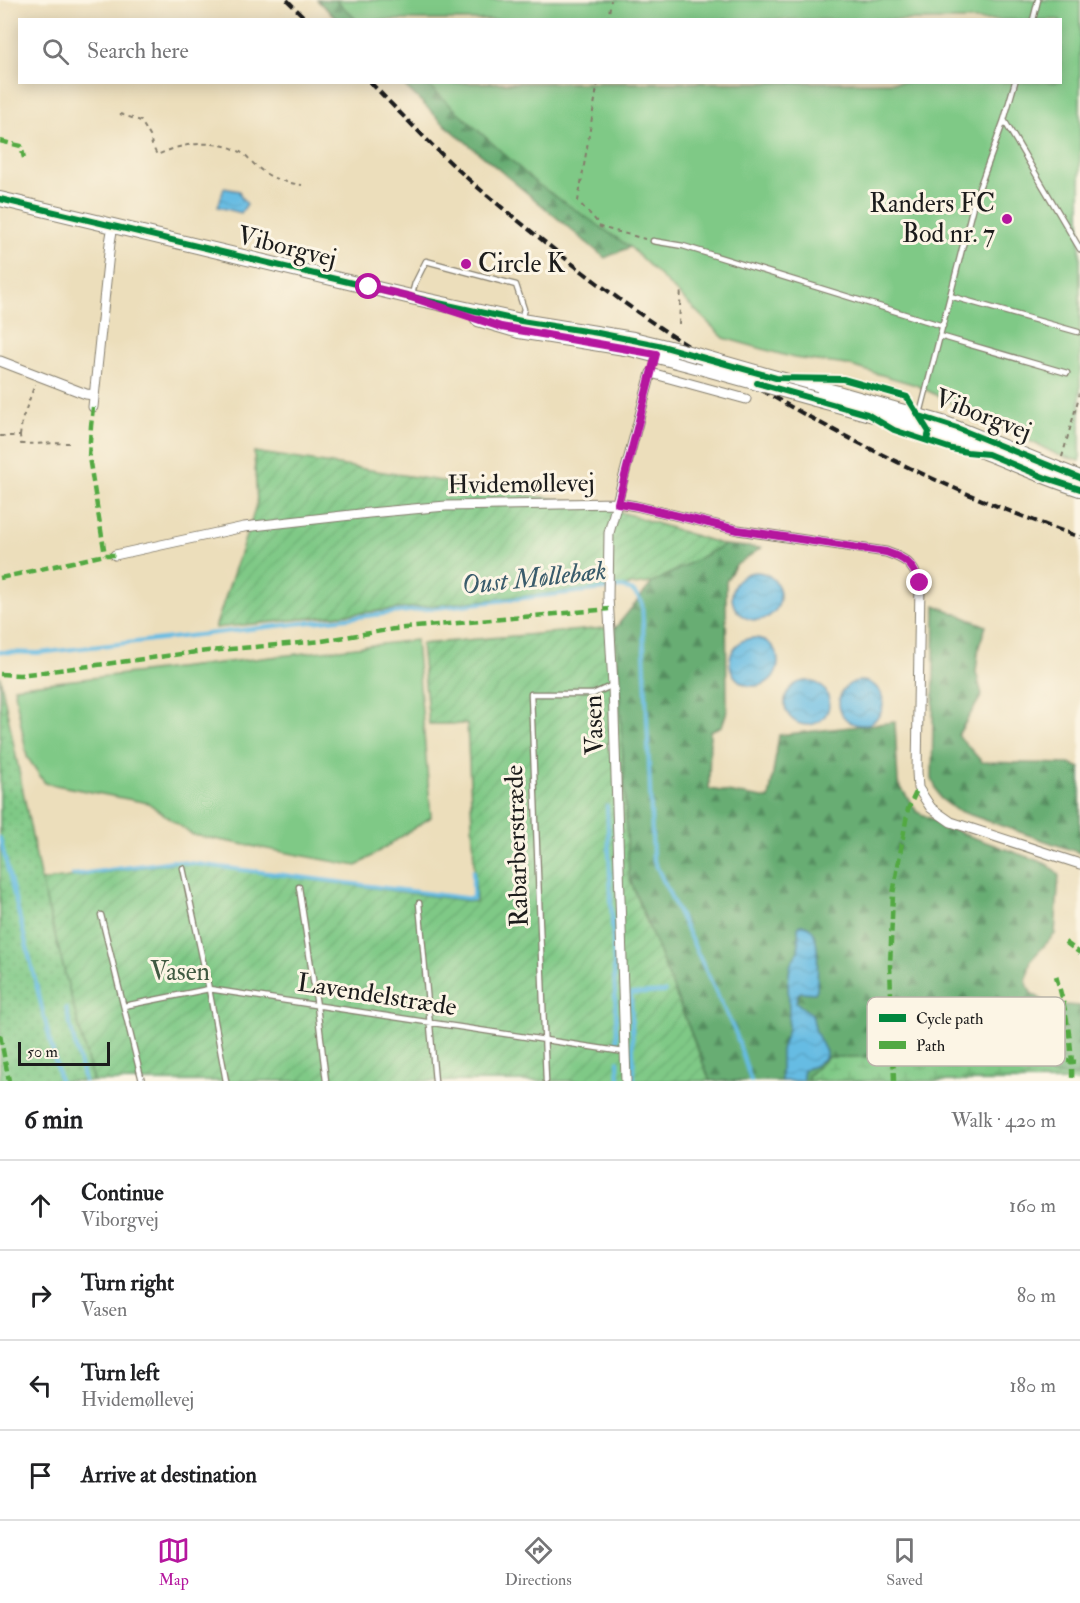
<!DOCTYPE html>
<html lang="en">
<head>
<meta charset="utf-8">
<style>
  body { margin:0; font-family:"IM FELL Double Pica",serif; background:#f2f2f2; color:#202124 }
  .scale { position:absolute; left:18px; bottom:15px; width:92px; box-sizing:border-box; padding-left:6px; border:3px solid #1c1c1c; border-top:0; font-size:16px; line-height:21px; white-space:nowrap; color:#1c1c1c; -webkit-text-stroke:4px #fcf5e5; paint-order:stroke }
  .stop { position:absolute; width:18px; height:18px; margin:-14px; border:4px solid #b5179e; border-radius:50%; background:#fff }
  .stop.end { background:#b5179e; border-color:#fff; box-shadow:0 2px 6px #0008 }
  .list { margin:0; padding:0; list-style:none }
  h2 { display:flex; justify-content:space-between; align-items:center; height:78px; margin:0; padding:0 24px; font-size:26px }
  h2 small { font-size:20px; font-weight:400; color:#757577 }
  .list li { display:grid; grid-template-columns:39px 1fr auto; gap:18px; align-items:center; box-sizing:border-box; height:90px; padding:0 24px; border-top:2px solid #e0e0e0 }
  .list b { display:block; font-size:22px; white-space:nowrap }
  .list p { margin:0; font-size:20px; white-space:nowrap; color:#757577 }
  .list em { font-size:20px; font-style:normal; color:#757577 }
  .icon { flex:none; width:33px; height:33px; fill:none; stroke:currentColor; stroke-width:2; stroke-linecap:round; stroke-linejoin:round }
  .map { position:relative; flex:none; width:1080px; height:1081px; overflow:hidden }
  .search { position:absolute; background:#fff; box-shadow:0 3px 15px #0003; left:18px; right:18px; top:18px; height:66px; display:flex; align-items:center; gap:15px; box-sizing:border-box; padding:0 21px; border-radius:0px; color:#757577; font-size:22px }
  .sheet { height:438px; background:#fff }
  nav { display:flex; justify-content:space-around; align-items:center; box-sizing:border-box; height:84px; border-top:2px solid #e0e0e0; background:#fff; font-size:16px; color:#757577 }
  nav a { display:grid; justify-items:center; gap:3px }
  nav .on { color:#b5179e }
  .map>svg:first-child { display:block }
  .grass { fill:url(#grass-dots); stroke:#4e7251; stroke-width:1.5 }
  .forest { fill:url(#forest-firs); stroke:#426448; stroke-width:1.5 }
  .wetland { fill:url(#wetland-marsh); stroke:#4e7251; stroke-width:1.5 }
  .garden { fill:url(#garden-furrows); stroke:#4e7251; stroke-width:1.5 }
  .pitch { fill:#7fc986; stroke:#4e7251; stroke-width:1.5 }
  .water { fill:url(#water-waves); stroke:#416c80; stroke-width:1.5 }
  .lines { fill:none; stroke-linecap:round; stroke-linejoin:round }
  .stream { stroke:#66bce3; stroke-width:4 }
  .lane-casing { stroke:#847d6c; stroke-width:7 }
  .street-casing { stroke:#847d6c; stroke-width:11 }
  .secondary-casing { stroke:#847d6c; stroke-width:16 }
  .path { stroke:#847d6c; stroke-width:2; stroke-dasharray:4.5 4.5; stroke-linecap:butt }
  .lane { stroke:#fff; stroke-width:4.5 }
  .street { stroke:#fff; stroke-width:9 }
  .secondary { stroke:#fff; stroke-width:14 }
  .rail { stroke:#1c1c1c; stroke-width:4; stroke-dasharray:9 4.5; stroke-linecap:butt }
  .secondary-bridge-casing { stroke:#847d6c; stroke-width:16; stroke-linecap:butt }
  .secondary-bridge { stroke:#fff; stroke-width:14 }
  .quiet { stroke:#52a943; stroke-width:4.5; stroke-dasharray:9 4.5; stroke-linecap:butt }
  .cycleway-casing { stroke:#fcf5e5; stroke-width:10 }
  .cycleway { stroke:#00873e; stroke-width:6 }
  .route { stroke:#b5179e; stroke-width:8 }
  .poi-dot { fill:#b5179e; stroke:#fcf5e5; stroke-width:2 }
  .labels { text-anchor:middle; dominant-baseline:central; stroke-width:6; stroke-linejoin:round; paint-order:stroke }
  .poi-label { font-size:26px; fill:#1c1c1c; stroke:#fcf5e5; text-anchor:end }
  .street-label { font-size:26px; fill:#1c1c1c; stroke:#fcf5e5 }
  .park-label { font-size:26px; fill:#3f5941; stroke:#fcf5e5 }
  .water-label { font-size:27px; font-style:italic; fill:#3a5c6c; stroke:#fcf5e5 }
  .key { fill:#fcf5e5; stroke:#b9b4a9; stroke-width:1.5 }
  .key-label { font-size:16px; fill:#1c1c1c }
</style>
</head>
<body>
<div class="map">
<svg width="1080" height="1081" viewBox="0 0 1080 1081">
  <defs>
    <pattern id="grass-dots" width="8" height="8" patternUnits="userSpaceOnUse" patternTransform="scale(1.5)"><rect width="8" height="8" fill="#7fc986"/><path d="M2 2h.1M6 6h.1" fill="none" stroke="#6dac73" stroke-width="1.8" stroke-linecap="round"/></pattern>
    <pattern id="forest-firs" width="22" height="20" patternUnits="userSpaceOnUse" patternTransform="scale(1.5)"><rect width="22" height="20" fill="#67ad73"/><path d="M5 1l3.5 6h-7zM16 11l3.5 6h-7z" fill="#548c5e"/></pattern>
    <pattern id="wetland-marsh" width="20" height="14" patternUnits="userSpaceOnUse" patternTransform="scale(1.5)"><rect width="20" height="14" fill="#7fc986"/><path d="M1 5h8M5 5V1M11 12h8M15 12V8" fill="none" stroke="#6dac73"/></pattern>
    <pattern id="garden-furrows" width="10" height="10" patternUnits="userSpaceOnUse" patternTransform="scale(1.5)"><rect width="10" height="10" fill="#7fc986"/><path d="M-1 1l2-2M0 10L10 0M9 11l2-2" fill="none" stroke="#6dac73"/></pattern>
    <pattern id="water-waves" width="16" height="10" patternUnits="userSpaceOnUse" patternTransform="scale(1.5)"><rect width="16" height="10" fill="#66bce3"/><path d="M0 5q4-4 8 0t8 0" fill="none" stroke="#58a1c2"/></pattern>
  </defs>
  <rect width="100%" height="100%" fill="#fcf5e5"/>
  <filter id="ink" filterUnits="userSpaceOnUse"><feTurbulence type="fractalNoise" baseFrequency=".0167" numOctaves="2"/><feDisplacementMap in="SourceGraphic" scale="12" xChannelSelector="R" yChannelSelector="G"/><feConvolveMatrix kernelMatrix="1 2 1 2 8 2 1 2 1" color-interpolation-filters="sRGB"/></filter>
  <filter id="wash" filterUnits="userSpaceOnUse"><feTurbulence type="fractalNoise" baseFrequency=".008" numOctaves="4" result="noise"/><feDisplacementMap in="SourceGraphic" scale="24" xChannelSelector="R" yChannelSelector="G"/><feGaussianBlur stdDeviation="1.35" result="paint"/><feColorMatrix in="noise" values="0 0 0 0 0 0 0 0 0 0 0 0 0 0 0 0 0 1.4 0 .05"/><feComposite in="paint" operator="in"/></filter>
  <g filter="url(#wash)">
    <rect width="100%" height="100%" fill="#ecdebb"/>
    <path class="grass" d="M0,676L41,881L93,1081H0Z"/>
    <path class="forest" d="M317,0H336L357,19H337Z
      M402,83H426L536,182L630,247L605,258L443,123Z
      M724,545L761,548L735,566L726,581L727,711L722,726L710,731L709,789L769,799L779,735L895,722L898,783L917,812L961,833L1047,864L1059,874L1055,934L1031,960L1026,981L1031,993L1049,1004L1080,1006V1077L868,1057L809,1076V1081H710L629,877L616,627L652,583Z
      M935,605L986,626L979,646L976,672L982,695L958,735L982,762L1070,764L1080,768V853L956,810L940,798L932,779Z"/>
    <path class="wetland" d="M828,1057H868L1080,1077V1081H809L808,1076Z"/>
    <path class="garden" d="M254,452L602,506L724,545L652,583L215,628L257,503Z
      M616,627L629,877L710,1081H93L41,881L179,862L476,902L467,724H429L421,644Z"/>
    <path class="pitch" d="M336,0H1080V461L1058,455L916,385L847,365L794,358L724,338L630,247L536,183L426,83L1060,82V20H357Z
      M416,640L431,817L357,866L193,835L148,803L45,783L27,757L14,687Z"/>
    <path class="water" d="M224,188L239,191L241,197L247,204L241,213L218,207Z
      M732 596a24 24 0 1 1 48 0a24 24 0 1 1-48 0Z
      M730 662a24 24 0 1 1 48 0a24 24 0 1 1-48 0Z
      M785 703a22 22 0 1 1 44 0a22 22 0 1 1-44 0Z
      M839 703a22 22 0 1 1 44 0a22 22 0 1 1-44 0Z
      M800,925C804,925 806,924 809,927C821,935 817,975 817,989L815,993L801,992L798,994L796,1002L803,1008L812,1014L816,1032L826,1052V1057L814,1066L803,1070V1081H781V1050L788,1028L789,1012L788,983L790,966L798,951L799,942L798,928Z"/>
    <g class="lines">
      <path class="stream" d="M0,652L38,653L622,587L633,591L642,602L653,859L736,1034L751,1081
        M607,806L617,1041
        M0,838L60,1081
        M73,875L173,861L473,899V871
        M66,1008L84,1081
        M618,1061L619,1081
        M634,1081L631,994L665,992"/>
    </g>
  </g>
  <g filter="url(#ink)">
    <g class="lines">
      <defs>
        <path id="lane" d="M1033,20L1038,0
          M1004,120L1080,249
          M653,241L683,246L943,326
          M412,294L415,283L426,261L516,285L524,309L521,319
          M950,296L1078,332
          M940,336L1067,373
          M920,414L974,202L1004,120L1015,82
          M183,868L209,989L226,1081
          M299,887L317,1006L326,1081
          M419,903L435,1081
          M101,915L142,1081
          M124,1006L209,989L624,1052
          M546,1081L531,694H593L613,685"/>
        <path id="street" d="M0,361L86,394L94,395
          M93,407L110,243L113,225
          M115,555L244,527L369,513L446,506L618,503L636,506L738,530L886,552C906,559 912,563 920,583L917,772L918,788L931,808L951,822L1080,864
          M626,1081L613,685L608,597L609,533L651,373L746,399"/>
        <path id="secondary" d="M0,199L411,297L521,321L633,339L678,350
          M478,319L519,331L631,349L707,369
          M776,378L834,392L946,424L1080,478
          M815,399C867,413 919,427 969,446C1006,460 1042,477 1080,489"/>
      </defs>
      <use href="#lane" class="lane-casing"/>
      <use href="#street" class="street-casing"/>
      <use href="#secondary" class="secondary-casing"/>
      <path class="path" d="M608,20L611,0
        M598,82L578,201C585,210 595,217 600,227L645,239
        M120,114L141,121L150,136L152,145L157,155C164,152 171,149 179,147C198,142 225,142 242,153C248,156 251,162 256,166C271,179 283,182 302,185
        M679,324L681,288
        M0,436H20L21,444L69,443
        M20,436L22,420L35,384
        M1062,457L1080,393"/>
      <use href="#lane" class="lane"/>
      <use href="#street" class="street"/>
      <use href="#secondary" class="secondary"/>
      <path class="rail" d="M287,0L307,20
        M370,82C410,123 450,165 494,201C550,247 610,295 671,335C799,417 936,488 1080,537"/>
      <defs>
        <path id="secondary-bridge" d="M678,350L776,378
          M707,369L815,399"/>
      </defs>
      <use href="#secondary-bridge" class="secondary-bridge-casing"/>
      <use href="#secondary-bridge" class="secondary-bridge"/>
      <path class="quiet" d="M0,141L21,146L24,158
        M93,407L91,426L89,457L105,555
        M0,578L105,555H115
        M0,674L20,675L197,652L322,641L394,629L609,609
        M1065,942L1080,953
        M1056,976C1066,1009 1073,1046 1072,1081
        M0,1035L9,1081
        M892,1048L1080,1062
        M894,1081L890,966L893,894L908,809L918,788"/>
      <defs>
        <path id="cycleway" d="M0,199L411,297L521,321L598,333L658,345L776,378L843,379L907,397L929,432L927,440
          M757,383L867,414L894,430L952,449L967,452L988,454L1046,478L1080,489
          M920,416L957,428L1080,478"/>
      </defs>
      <use href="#cycleway" class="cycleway-casing"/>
      <use href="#cycleway" class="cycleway"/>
    </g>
  </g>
  <g class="lines" filter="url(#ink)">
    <path class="route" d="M369,287L411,297L501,327L656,354L618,503L636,506L738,530L886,552C906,559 912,563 920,583"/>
  </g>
  <g class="poi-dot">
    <circle cx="1007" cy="219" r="6"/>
    <circle cx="466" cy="264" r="6"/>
  </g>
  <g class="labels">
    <g class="poi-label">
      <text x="995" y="204">Randers FC<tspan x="995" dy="30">Bod nr. 7</tspan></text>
      <text x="478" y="264" text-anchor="start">Circle K</text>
    </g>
    <g class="street-label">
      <text transform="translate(287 247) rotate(14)">Viborgvej</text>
      <text transform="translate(983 415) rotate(21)">Viborgvej</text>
      <text transform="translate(521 484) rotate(-1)">Hvidemøllevej</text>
      <text transform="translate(594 725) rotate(-92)">Vasen</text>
      <text transform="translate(517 846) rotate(-92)">Rabarberstræde</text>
      <text transform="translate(377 995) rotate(9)">Lavendelstræde</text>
    </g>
    <g class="park-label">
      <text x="180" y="972">Vasen</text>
    </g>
    <g class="water-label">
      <text transform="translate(534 578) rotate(-6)">Oust Møllebæk</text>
    </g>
  </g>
  <rect x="867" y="997" width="198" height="69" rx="9" class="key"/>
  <rect x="879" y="1014" width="27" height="8" fill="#00873e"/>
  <rect x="879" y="1041" width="27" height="8" fill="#52a943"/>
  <g class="key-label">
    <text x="916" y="1024">Cycle path</text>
    <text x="916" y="1051">Path</text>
  </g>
</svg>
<div class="scale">50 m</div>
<div class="stop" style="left:369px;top:287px"></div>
<div class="stop end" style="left:920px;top:583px"></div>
<div class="search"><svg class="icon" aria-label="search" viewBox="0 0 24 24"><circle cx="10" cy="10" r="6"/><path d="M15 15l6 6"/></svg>Search here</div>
</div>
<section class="sheet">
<h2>6 min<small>Walk · 420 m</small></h2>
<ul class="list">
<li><svg class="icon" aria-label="ahead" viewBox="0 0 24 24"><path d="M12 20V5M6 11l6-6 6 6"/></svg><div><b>Continue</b><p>Viborgvej</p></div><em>160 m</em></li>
<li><svg class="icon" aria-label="right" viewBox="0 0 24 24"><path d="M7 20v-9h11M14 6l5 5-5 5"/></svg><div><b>Turn right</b><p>Vasen</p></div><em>80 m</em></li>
<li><svg class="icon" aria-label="left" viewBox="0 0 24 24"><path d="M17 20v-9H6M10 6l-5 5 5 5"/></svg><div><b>Turn left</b><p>Hvidemøllevej</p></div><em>180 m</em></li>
<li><svg class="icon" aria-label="arrive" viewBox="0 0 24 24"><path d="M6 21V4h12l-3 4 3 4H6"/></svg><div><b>Arrive at destination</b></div></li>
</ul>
</section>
<nav>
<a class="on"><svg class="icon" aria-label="map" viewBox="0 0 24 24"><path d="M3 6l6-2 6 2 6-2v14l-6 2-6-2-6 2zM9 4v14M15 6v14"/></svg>Map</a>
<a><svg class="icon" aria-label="directions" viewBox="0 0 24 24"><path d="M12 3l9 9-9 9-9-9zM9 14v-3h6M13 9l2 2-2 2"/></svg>Directions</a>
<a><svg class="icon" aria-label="saved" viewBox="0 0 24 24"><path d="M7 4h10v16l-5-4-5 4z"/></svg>Saved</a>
</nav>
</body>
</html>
